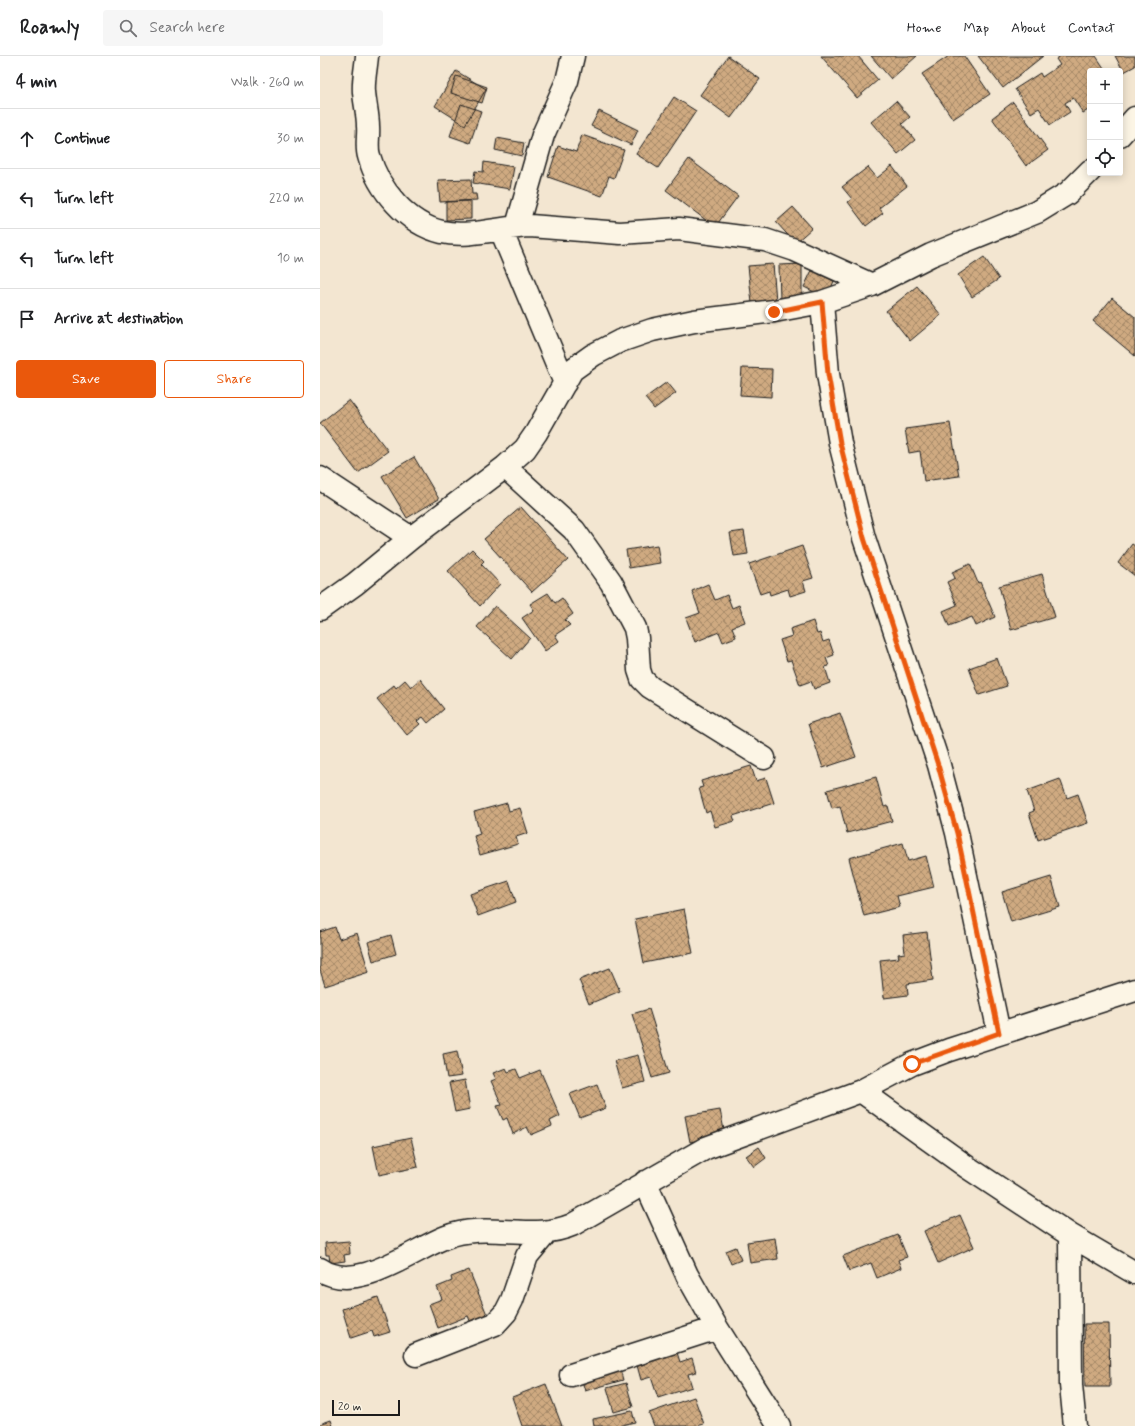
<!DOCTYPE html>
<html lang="en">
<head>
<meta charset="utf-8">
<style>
  body { margin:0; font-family:Mynerve,sans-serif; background:#f6f6f6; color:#202124 }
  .controls { position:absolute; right:12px; top:12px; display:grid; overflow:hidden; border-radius:4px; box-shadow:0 2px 10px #0003 }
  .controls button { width:36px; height:36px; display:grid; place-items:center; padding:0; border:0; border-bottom:1px solid #e0e0e0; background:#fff; color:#202124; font:20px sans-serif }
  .scale { position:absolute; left:12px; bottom:10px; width:68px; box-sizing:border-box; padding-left:4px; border:2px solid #1c1c1c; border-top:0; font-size:11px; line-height:14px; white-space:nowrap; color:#1c1c1c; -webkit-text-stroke:3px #fcf5e5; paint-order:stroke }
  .stop { position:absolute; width:12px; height:12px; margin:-9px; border:3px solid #ea580c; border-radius:50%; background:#fff }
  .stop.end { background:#ea580c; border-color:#fff; box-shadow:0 1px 4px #0008 }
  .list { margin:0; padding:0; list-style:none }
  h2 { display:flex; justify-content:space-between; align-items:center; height:52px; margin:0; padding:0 16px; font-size:17px }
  h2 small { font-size:13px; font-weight:400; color:#757577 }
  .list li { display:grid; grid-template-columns:26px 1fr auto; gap:12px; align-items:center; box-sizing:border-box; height:60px; padding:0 16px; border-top:1px solid #e0e0e0 }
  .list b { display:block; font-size:15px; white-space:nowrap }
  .list em { font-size:13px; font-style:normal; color:#757577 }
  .actions { display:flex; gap:8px; padding:12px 16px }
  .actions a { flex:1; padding:9px 0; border:1px solid #ea580c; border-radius:4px; text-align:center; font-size:14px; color:#ea580c }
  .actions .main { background:#ea580c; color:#fff }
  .icon { flex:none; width:22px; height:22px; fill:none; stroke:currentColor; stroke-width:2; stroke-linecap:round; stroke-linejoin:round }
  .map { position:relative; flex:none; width:815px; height:1370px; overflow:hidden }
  header { display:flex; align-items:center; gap:24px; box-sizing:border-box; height:56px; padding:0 20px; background:#fff; border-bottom:1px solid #e0e0e0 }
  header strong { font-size:19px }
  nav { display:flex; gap:22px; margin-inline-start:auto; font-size:14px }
  .search { width:280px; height:36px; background:#f6f6f6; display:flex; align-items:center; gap:10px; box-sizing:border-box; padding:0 14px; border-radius:4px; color:#757577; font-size:15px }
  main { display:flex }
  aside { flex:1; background:#fff }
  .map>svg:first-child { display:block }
  .building { fill:url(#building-cross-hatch); stroke:#1c1c1c }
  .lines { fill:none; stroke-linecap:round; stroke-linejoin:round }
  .street-casing { stroke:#1c1c1c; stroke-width:25 }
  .street { stroke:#fcf5e5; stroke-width:22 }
  .route { stroke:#ea580c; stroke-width:5 }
</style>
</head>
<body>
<header>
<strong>Roamly</strong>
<div class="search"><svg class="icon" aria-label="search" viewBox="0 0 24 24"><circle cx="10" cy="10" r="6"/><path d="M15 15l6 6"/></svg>Search here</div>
<nav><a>Home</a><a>Map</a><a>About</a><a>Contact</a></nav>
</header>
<main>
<aside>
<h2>4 min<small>Walk · 260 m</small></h2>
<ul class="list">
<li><svg class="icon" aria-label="ahead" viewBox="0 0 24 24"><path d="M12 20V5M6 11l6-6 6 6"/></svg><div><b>Continue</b></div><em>30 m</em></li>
<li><svg class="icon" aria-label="left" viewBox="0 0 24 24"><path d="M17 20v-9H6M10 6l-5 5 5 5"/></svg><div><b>Turn left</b></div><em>220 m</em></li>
<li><svg class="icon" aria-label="left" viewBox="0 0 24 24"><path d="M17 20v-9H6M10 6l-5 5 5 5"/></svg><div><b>Turn left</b></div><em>10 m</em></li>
<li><svg class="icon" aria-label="arrive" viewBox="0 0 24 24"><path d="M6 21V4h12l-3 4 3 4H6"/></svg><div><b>Arrive at destination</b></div></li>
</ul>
<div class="actions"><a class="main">Save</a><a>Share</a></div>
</aside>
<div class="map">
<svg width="815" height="1370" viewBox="0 0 815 1370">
  <defs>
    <pattern id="building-cross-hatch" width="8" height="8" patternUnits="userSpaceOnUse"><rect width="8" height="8" fill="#cfaa81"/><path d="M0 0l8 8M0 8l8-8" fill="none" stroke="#a78a69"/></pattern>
  </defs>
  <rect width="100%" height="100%" fill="#f3e6d1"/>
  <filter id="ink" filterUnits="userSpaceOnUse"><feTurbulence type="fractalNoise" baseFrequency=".025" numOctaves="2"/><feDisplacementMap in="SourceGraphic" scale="8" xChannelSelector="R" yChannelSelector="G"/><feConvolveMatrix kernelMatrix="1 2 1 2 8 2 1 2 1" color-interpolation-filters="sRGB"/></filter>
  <g filter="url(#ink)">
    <path class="building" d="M408,0L440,23L411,62L380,39Z
      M501,0H538L558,24L537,42Z
      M551,0H597L571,23Z
      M629,0H644L670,38L633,63L602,18Z
      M658,0H723L683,32Z
      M741,0H776L786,15H770V53L763,57L753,42L745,47L750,56L730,69L719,52L711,57L695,33L720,17L722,21L740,9L736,3Z
      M795,0H815V10L804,16Z
      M136,15L166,33L145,69L115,50Z
      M136,20L167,31L162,47L131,37Z
      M354,41L376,55L338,112L316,98Z
      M576,45L590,61L582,68L595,84L578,98L551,66Z
      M693,46L728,94L706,110L672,62Z
      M141,48L161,55L150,87L130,80Z
      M279,55L318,74L311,89L271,70Z
      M262,79L304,94L294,122L289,120L282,140L228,121L238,90L256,96Z
      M177,82L204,87L202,100L175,94Z
      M369,103L418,140L395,171L346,134Z
      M164,106L194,111L190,133L153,127L155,115L163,116Z
      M572,110L587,130L559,152L563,157L546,170L528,146L532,143L522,131L548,111L557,122Z
      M151,123L152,138H156L157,144L120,146L118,124Z
      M151,145V163L126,164V146Z
      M473,151L492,172L475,187L456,166Z
      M664,201L679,223L652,241L638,219Z
      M453,208L456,245L432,247L428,210Z
      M482,208V243L460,244L459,209Z
      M492,214L514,225L507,242L484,231Z
      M597,230L621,259L590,285L566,255Z
      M792,242L815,261V300L773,265Z
      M422,312L452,313L451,341L420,339Z
      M347,326L356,337L334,353L325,342Z
      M29,344L68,395L38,417L0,367Z
      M630,367L639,420L604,425L600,395L589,397L585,373Z
      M94,401L119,443L87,462L62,420Z
      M201,451L248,504L212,536L164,483Z
      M424,475L428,498L414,500L410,477Z
      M812,488L815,490V520L798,507Z
      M337,489L340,507L309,512L306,494Z
      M482,490L493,522L483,525L486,535L470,540L468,533L450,539L449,535L440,538L429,508Z
      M152,493L164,505L161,508L180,528L160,550L128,515Z
      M650,508L658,527L660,526L675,561L656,570L652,561L629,570L623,555L637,549L627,526L635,522L632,516Z
      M722,518L735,561L691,574L679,530Z
      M388,528L395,544L407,539L412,552L419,549L425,566L412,571L416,581L403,586L399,576L375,586L366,562L380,557L372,535Z
      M228,537L235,547L242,542L253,558L245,564L250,569L235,579L239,585L225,595L202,562L214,554L210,548Z
      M175,550L210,582L192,603L157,571Z
      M493,565L497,578L500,577L503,586L509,584L514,599L506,602L509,610L505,611L510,627L494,633L491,625L480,629L471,604L467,605L460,584L472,580L470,573Z
      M677,602L687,630L659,639L649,612Z
      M100,623L124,653L108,667L103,661L97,665L100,668L87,679L57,643L74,629L76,632L85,624L91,631Z
      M520,657L536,701L503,712L488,668Z
      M431,710L436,725L446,722L454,747L413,760L415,765L395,771L390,755L386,757L379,732L383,731L381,725Z
      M556,721L564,751L568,750L572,765L527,777L520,750L512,752L507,734Z
      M740,723L747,742L758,738L768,767L718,784L709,757L714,755L707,735Z
      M187,747L189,755L200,752L208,777L196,781L198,788L160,799L154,780L160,778L154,756Z
      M583,787L588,805L606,800L614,831L577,840L580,851L544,860L529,802Z
      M731,821L740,851L691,866L682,836Z
      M189,825L196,846L158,860L150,838Z
      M364,853L373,897L324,907L315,863Z
      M15,871L19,883L37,877L49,916L5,930L0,914V876Z
      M607,876L613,924L587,928L588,939L564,942L560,904L579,902L578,898L585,897L583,879Z
      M71,879L76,898L53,905L48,886Z
      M290,912L300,935L269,948L259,924Z
      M329,953L349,1017L332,1022L312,958Z
      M137,995L142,1020L127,1022L123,998Z
      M318,999L325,1026L302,1032L294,1005Z
      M186,1012L188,1016L196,1013L200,1022L220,1014L240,1060L230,1065L232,1070L211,1079L207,1071L193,1078L187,1062L183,1064L177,1050L182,1049L171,1025L176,1023L173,1017Z
      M145,1024L150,1053L135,1056L129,1027Z
      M277,1028L286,1052L260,1062L250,1038Z
      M400,1054L405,1079L370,1086L365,1060Z
      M91,1082L98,1111L59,1119L53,1090Z
      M439,1091L446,1102L434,1111L426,1100Z
      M640,1159L654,1191L618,1207L604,1175Z
      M578,1179L587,1201L578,1204L581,1212L557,1222L551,1207L529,1215L523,1200Z
      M455,1182L458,1203L430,1207L427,1186Z
      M29,1185L30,1198L24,1199L25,1205L10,1207L9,1199H6L5,1187Z
      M416,1191L421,1204L411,1208L406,1195Z
      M149,1214L168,1261L151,1267L148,1260L118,1272L109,1248L122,1243L117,1231L132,1225L131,1221Z
      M58,1241L70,1276L54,1281L52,1275L31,1282L22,1253Z
      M764,1268H789L790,1331H765Z
      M355,1290L360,1306L372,1302L376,1316L368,1318L372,1331L338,1342L331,1321L321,1324L315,1302Z
      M298,1306L303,1324L265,1335L260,1318Z
      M306,1327L313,1351L294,1356L287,1332Z
      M226,1328L242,1370H202L192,1341Z
      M374,1341L384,1368L377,1370H334L329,1357Z
      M312,1355L315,1366L297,1370H274L273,1363Z
      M11,1364L13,1370H0V1368Z"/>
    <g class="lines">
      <defs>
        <path id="street" d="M47,0C46,12 43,25 44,36C45,48 48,59 48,70C49,79 46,91 49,100C58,133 87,168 122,176C148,182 183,171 210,170L300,177L359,173L445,184L475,194L552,229
          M800,79L815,62
          M197,170L223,79L247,25L253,0
          M181,174L245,327
          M502,246L508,318L520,387L544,482L619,709L637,777L679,977
          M185,411L254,474L291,526L315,572L317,582L319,614L322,623L330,631L444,702
          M0,422L91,482L185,411L205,393L216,377L252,314L273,299L300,285L332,274L374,265L454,255L502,246L552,229L611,199L717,156L748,137L770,115
          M0,553L35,528L91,482
          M541,1035L647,1111L750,1179L815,1217
          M325,1126L367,1219L397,1272L459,1370
          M750,1179L751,1329L755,1370
          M0,1213C36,1239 92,1194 126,1181C167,1165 212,1186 252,1169L386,1092L541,1035L592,1008L629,994L815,934
          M96,1299L175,1268L186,1256L192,1244L207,1200L227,1176
          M251,1319L397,1272"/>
      </defs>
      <use href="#street" class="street-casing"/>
      <use href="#street" class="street"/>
    </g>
  </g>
  <g class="lines" filter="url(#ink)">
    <path class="route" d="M454,256L502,246L508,318L520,387L544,482L618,709L637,777L679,977L592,1008"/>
  </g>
</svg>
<div class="controls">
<button>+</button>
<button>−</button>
<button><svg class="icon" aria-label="locate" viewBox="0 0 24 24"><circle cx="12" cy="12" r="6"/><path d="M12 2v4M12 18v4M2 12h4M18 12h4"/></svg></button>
</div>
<div class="scale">20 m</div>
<div class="stop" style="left:592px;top:1008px"></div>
<div class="stop end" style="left:454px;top:256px"></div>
</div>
</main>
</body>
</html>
